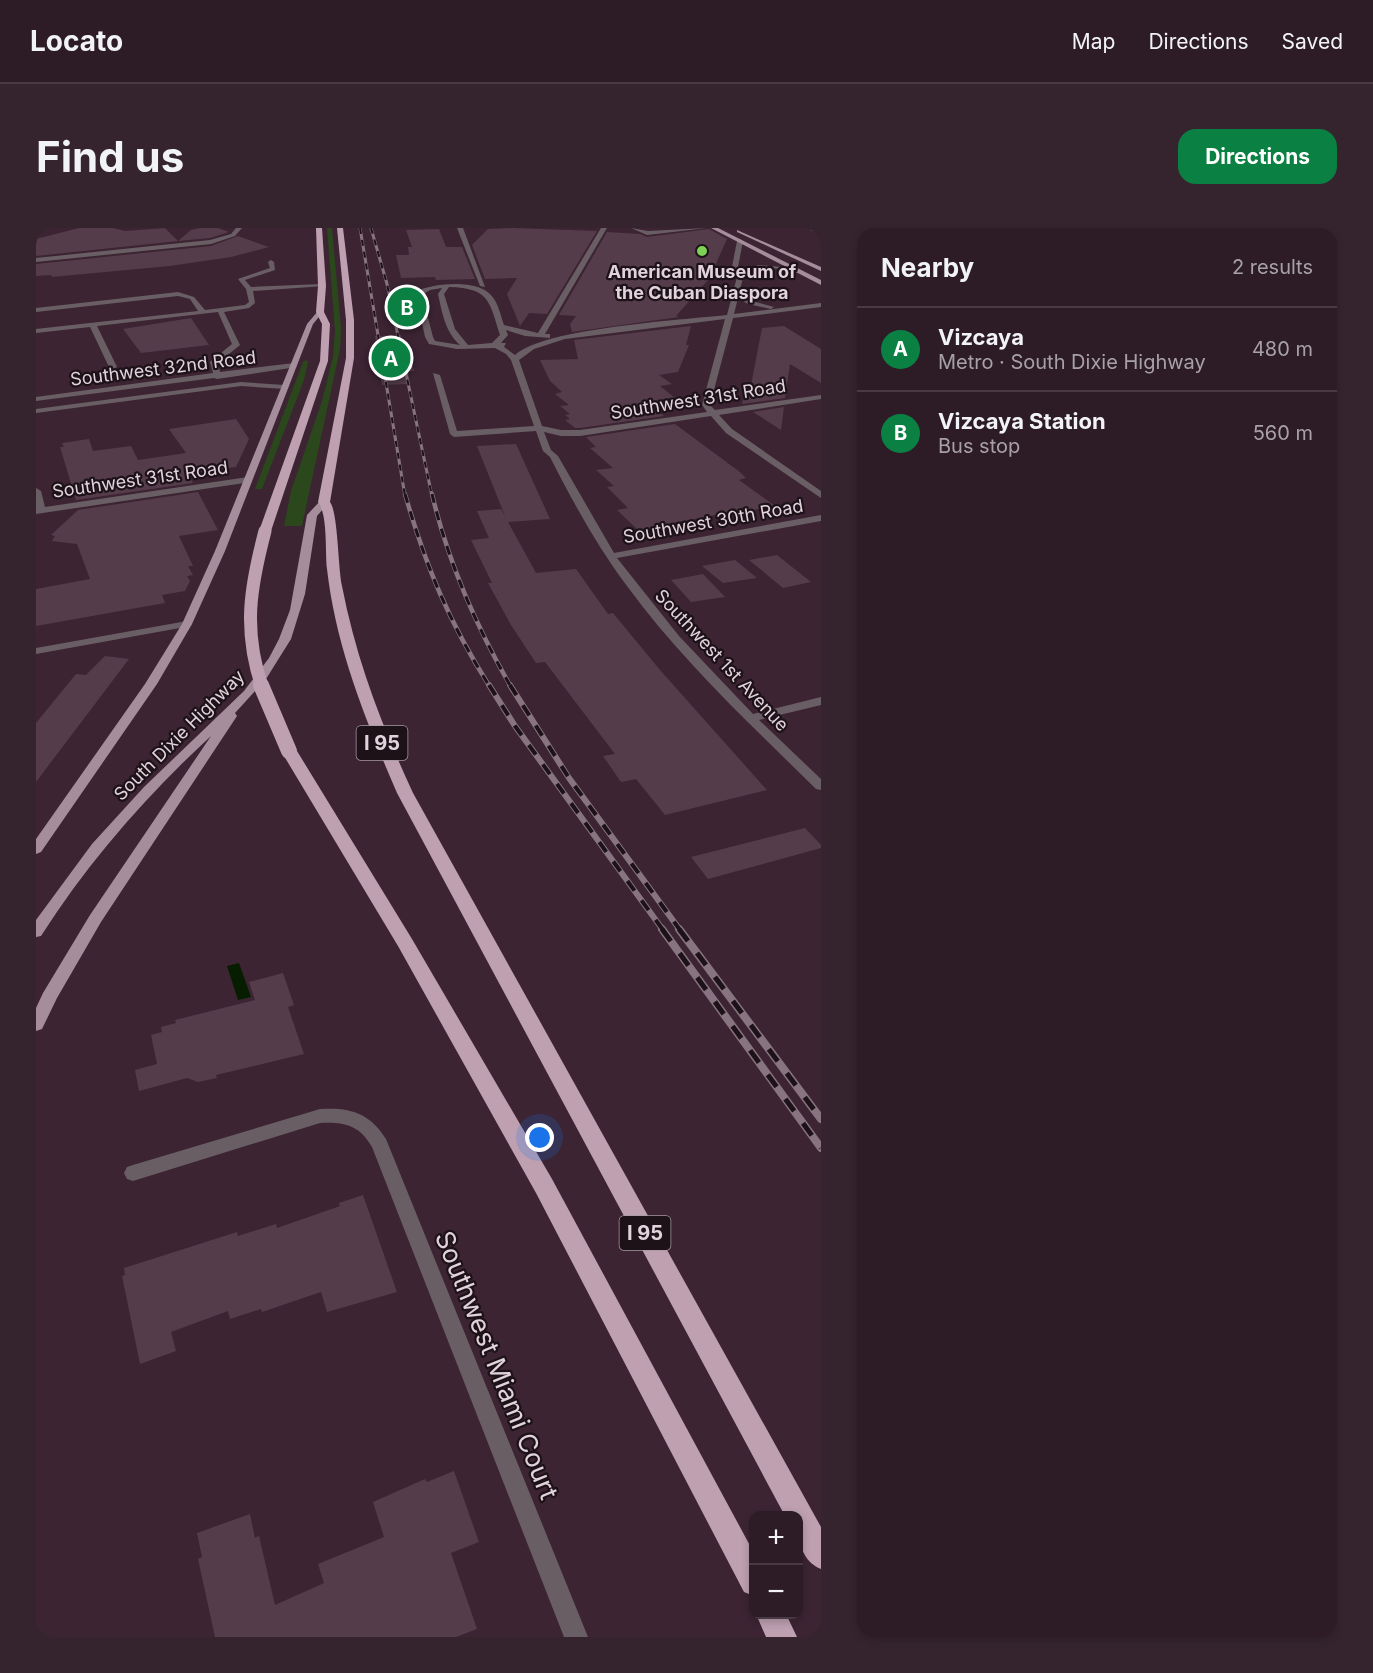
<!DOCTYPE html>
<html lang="en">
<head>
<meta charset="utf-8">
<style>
  body { margin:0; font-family:Inter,sans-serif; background:#35242e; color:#f1f3f6 }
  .controls { position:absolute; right:18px; bottom:18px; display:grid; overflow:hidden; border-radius:12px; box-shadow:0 3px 9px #0003 }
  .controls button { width:54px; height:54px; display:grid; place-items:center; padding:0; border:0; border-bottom:2px solid #483943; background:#2d1b26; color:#f1f3f6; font:30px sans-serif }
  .you { position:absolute; left:504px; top:910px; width:21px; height:21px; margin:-15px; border:4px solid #fff; border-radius:50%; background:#1a73e8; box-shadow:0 0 0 9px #1a73e833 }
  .badge { display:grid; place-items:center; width:39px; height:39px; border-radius:50%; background:#0b8043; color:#fff; font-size:20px; font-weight:700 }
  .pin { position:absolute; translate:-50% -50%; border:3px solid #fff; box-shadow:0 2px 6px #0006 }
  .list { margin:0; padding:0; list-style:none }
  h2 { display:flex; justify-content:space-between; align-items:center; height:78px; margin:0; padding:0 24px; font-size:26px }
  h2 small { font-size:20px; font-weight:400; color:#a7a1a7 }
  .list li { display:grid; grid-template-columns:39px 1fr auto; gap:18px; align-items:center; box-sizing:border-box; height:84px; padding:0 24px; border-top:2px solid #483943 }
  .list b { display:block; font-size:22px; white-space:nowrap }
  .list p { margin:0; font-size:20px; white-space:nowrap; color:#a7a1a7 }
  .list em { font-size:20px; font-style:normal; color:#a7a1a7 }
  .map { position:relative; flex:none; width:785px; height:1409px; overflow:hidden; border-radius:18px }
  header { display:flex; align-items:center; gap:36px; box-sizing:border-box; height:84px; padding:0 30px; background:#2d1b26; border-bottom:2px solid #483943 }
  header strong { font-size:28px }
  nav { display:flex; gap:33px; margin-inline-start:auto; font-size:21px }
  .intro { display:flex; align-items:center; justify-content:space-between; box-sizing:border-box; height:144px; padding:0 36px }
  h1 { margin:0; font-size:42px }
  .button { padding:15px 27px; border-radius:18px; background:#0b8043; color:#fff; font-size:21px; font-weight:700 }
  main { display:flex; gap:36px; padding:0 36px }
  aside { flex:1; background:#2d1b26; border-radius:18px; box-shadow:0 3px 9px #0003 }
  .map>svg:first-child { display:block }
  .green { fill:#2a481c }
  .water { fill:#071d00 }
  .building { fill:#553c4b }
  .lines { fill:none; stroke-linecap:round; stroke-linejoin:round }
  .minor { fill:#6a5e65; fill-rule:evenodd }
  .major { fill:#a68d9c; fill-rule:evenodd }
  .highway { fill:#bea0b1; fill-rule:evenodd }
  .rail-far3-casing { stroke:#887480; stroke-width:3 }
  .rail-far2-casing { stroke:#887480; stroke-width:4.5 }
  .rail-far1-casing { stroke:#887480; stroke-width:6 }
  .rail-casing { stroke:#887480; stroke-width:8 }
  .rail-far3 { stroke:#1c1218; stroke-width:2; stroke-dasharray:6; stroke-linecap:butt }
  .rail-far2 { stroke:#1c1218; stroke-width:3; stroke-dasharray:9; stroke-linecap:butt }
  .rail-far1 { stroke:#1c1218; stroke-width:4; stroke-dasharray:12; stroke-linecap:butt }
  .rail { stroke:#1c1218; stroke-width:5; stroke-dasharray:15; stroke-linecap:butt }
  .highway-bridge-far1 { stroke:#bea0b1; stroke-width:13 }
  .highway-bridge { stroke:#bea0b1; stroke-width:16 }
  .poi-dot { fill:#7dd154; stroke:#1c1218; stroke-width:2 }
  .labels { text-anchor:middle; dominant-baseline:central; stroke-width:4.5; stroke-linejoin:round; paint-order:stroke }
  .far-poi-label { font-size:18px; font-weight:bold; fill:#e2d2db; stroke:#1c1218 }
  .far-street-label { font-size:18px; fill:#e2d2db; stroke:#1c1218 }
  .shield { fill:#1c1218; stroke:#a798a0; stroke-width:1.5 }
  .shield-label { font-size:20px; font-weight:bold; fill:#e2d2db }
  .near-street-label { font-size:26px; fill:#e2d2db; stroke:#1c1218 }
</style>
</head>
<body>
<header>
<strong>Locato</strong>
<nav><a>Map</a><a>Directions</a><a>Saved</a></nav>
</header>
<div class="intro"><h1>Find us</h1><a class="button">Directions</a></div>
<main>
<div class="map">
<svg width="785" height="1409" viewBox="0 0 785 1409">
  <rect width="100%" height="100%" fill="#3c2433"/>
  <path class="green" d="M291,0H296L305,100L304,121L266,298H248L255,263L286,173L297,129L299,103Z
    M270,132L272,134L268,152L226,261H219L267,134Z"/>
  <path class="water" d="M203,735L215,769L202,772L191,738Z"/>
  <path class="building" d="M43,0H77L89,3L129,0L142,13L0,28V11Z
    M164,0H182L193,4L174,10L142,13L155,2Z
    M477,0L561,3L511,86L493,85L484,98L471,66L481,50L449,51L436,17L452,1Z
    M403,1L410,19H426L439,51L400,52L399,49L365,50L360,27H373L372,19H376L370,2Z
    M673,1L691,11L673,51L640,88L643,89L536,104L534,96L540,88L523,87L571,4L604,6L611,9Z
    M202,8L233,19L195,29L134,38L16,49L15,47L0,48V36L175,18Z
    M155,90L173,117L105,125L87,101Z
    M655,98L650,117H653L642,144L623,147L636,156L624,158L639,170L626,171L633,176L627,177L631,180L619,181L628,188L544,200H539L529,192L534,191L529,187L534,186L524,178L533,177L519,166L526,164L514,153L504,132L542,131L538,112Z
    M748,98L785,121V155L754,136L749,170L706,176L712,156L715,157L726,100Z
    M365,107L366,115H372L378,143H372L374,156L346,157L339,108Z
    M748,179L745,202L717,184Z
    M200,191L213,211L200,239L152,246L157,255L40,272L24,219H28L26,215L53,211L57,223L95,218L102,232L150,225L133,201Z
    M639,196L704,244L710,250L703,252L739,278L707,284L705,282L602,302L581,282L592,280L571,259L578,258L560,242L577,240L554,220L560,219L550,209Z
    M480,216L514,291L472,294L500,345L540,341L572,386L577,385L624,442L731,562L629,587L600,551L585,554L567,528L579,526L509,434L500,435L475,397L452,355H456L435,312L453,310L441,283L465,281L469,288L441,218Z
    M162,264L182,302L143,308L157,338H152L157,347L151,348L154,353L149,363L126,367L129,375L0,398V361L54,351L41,316L16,313L19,308L15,307L42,282Z
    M741,327L775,354L747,360L713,332Z
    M699,332L721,350L687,355L666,338Z
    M667,346L689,369L655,374L635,352Z
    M69,428L93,431L0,554V495L40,446L50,447Z
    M769,600L785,617V620L672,651L655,629Z
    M247,745L258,777L252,779L268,826L180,847L181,850L162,854L151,850L103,863L99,842L121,836L115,807L126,804L125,799L140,795L139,792L219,772L213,754Z
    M327,967L361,1064L291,1084L285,1064L226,1084L225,1081L194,1091L192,1083L135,1104L140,1123L104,1136L86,1048L89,1047L88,1040L201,1004L202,1008L240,996L241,1000L304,978L303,975Z
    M418,1243L443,1314L415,1325L441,1401L420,1409H179L162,1331L166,1329L161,1305L214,1286L219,1310L223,1308L239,1377L288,1355L282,1336L348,1309L337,1274L389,1251L391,1254Z"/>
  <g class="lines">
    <path class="minor" d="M200,0H206L199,8L175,16L0,34V30L174,12L195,6Z
      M421,0H427L449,59L444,58Z
      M565,0H571L509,106H514V110L489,108L470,102L472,107L465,115H470L468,119L479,127C508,100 646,92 691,87L701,49L696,39L701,13L704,11L707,13L702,39L705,46L722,37L758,40L723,41L707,50L703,65L716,73L738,79L735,81L712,76L702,70L698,86L785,75V79L697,90L674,177L679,182L785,167V171L683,187L696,201L785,263V270L690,205L675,188L544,208H525L508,204L515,222L522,228L578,325L785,287V293L581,330L643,408L717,486L785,469V477L723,492L785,551V562L780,561C714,496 646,433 591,358C561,318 537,274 514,229L507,223L500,203L418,209L414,206L397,145L404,147L421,203L498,198L475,132L470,126L459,120L421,121L393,116L389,109L380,67L383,62C401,55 446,50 458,71C463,78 465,89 468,97L502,105ZM413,59C454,60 453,73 464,107L456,115L432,117L419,101L408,66ZM406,60L402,66C406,84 409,104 424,117L399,113L397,109L386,67L394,62ZM689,91L666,177L671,184L544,202H525L506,198L483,132L498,121L529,111Z
      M595,0L612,3L671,0L611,7Z
      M773,0H779V1L776,3Z
      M235,32L238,34L239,42L209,52L215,59L286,56L289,58L217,63L219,75L213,80L188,84L204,117L182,135L184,144L258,135L261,139L181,151L178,150L0,173V169L177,145L174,134L196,116L182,84L61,98L81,139L77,141L73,139L54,99L0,105V101L162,83L154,71L142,68L0,84V80L142,64L158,69L169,82L209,77L213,74L210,61L202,51L234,40L232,34Z
      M205,154L249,157L253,159L249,161L205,158L0,185V181Z
      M212,249L216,252L215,254L0,286V260L5,263L9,279Z
      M151,393L156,396L155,398L0,426V420Z
      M284,881C314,879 334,885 350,911L552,1409H528L336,919C323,897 309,894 284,895L97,953L91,951L88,945L91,939L97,937Z"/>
    <path class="major" d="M675,0H682L785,52V57Z
      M701,2L785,39V43L701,4Z
      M282,83L287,84L277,96L189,323L156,396L121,456L5,624L0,626V611L109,456L146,396L179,323L271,96Z
      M285,272L293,274L281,288L269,366L255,411L230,451L199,485L201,488L65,694L21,770L6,801L0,803V780L7,765L54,687L175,508C110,568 53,633 5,708L0,709V692L56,616L108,559L208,463L233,430L243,411L254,382L271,287Z"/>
    <path class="highway" d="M280,0H286L290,58L288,84L294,96L292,133L235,303L229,306L223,303L284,133L286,96L280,84L282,58Z
      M301,0H307L318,92V130L294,274C302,284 302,340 306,358C320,431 346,498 377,565L785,1299V1341C763,1332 762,1308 762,1288H749L361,565C330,493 300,420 291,341C289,324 292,287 282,274L310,130V92Z
      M253,518L261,523L376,711L516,951L718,1325V1368L708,1364L500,965L362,718L245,523Z
      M720,1386H750L761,1409H730Z"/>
    <defs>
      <path id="rail-far3" d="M324,0L369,268
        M335,0L351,56L396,268"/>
      <path id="rail-far2" d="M369,266C390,339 413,394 454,459
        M396,266C412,334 440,398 475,459"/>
      <path id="rail-far1" d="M453,457L479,498L627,702
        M474,457L533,550L644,702"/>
      <path id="rail" d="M626,701L785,920
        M643,701L785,891"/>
    </defs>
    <use href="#rail-far3" class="rail-far3-casing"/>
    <use href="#rail-far2" class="rail-far2-casing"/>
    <use href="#rail-far1" class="rail-far1-casing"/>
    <use href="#rail" class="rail-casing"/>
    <use href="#rail-far3" class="rail-far3"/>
    <use href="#rail-far2" class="rail-far2"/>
    <use href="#rail-far1" class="rail-far1"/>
    <use href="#rail" class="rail"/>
    <path class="highway-bridge-far1" d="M226,459C207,402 214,360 229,303"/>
    <path class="highway-bridge" d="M225,457L253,523"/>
  </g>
  <circle class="poi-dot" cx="666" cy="23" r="6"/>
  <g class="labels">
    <g class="far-poi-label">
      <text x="666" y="43">American Museum of<tspan x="666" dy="21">the Cuban Diaspora</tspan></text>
    </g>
    <g class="far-street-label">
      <text transform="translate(127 140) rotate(-7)">Southwest 32nd Road</text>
      <text transform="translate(662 171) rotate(-9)">Southwest 31st Road</text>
      <text transform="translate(104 251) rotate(-8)">Southwest 31st Road</text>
      <text transform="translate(677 293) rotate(-10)">Southwest 30th Road</text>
      <text transform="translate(686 432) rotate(47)">Southwest 1st Avenue</text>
      <text transform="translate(143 507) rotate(-45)">South Dixie Highway</text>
    </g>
    <g class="shield">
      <rect x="320.5" y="498" width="51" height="34" rx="4.5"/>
      <rect x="583.5" y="988" width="51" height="34" rx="4.5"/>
    </g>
    <g class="shield-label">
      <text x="346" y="515">I 95</text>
      <text x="609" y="1005">I 95</text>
    </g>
    <g class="near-street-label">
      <text transform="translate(461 1137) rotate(68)">Southwest Miami Court</text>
    </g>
  </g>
</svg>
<div class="controls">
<button>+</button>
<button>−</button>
</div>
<div class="you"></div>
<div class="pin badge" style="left:355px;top:130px">A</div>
<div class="pin badge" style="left:371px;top:79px">B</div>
</div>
<aside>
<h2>Nearby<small>2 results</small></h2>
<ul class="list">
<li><span class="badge">A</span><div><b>Vizcaya</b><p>Metro · South Dixie Highway</p></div><em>480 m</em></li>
<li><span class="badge">B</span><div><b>Vizcaya Station</b><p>Bus stop</p></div><em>560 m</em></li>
</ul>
</aside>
</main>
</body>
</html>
